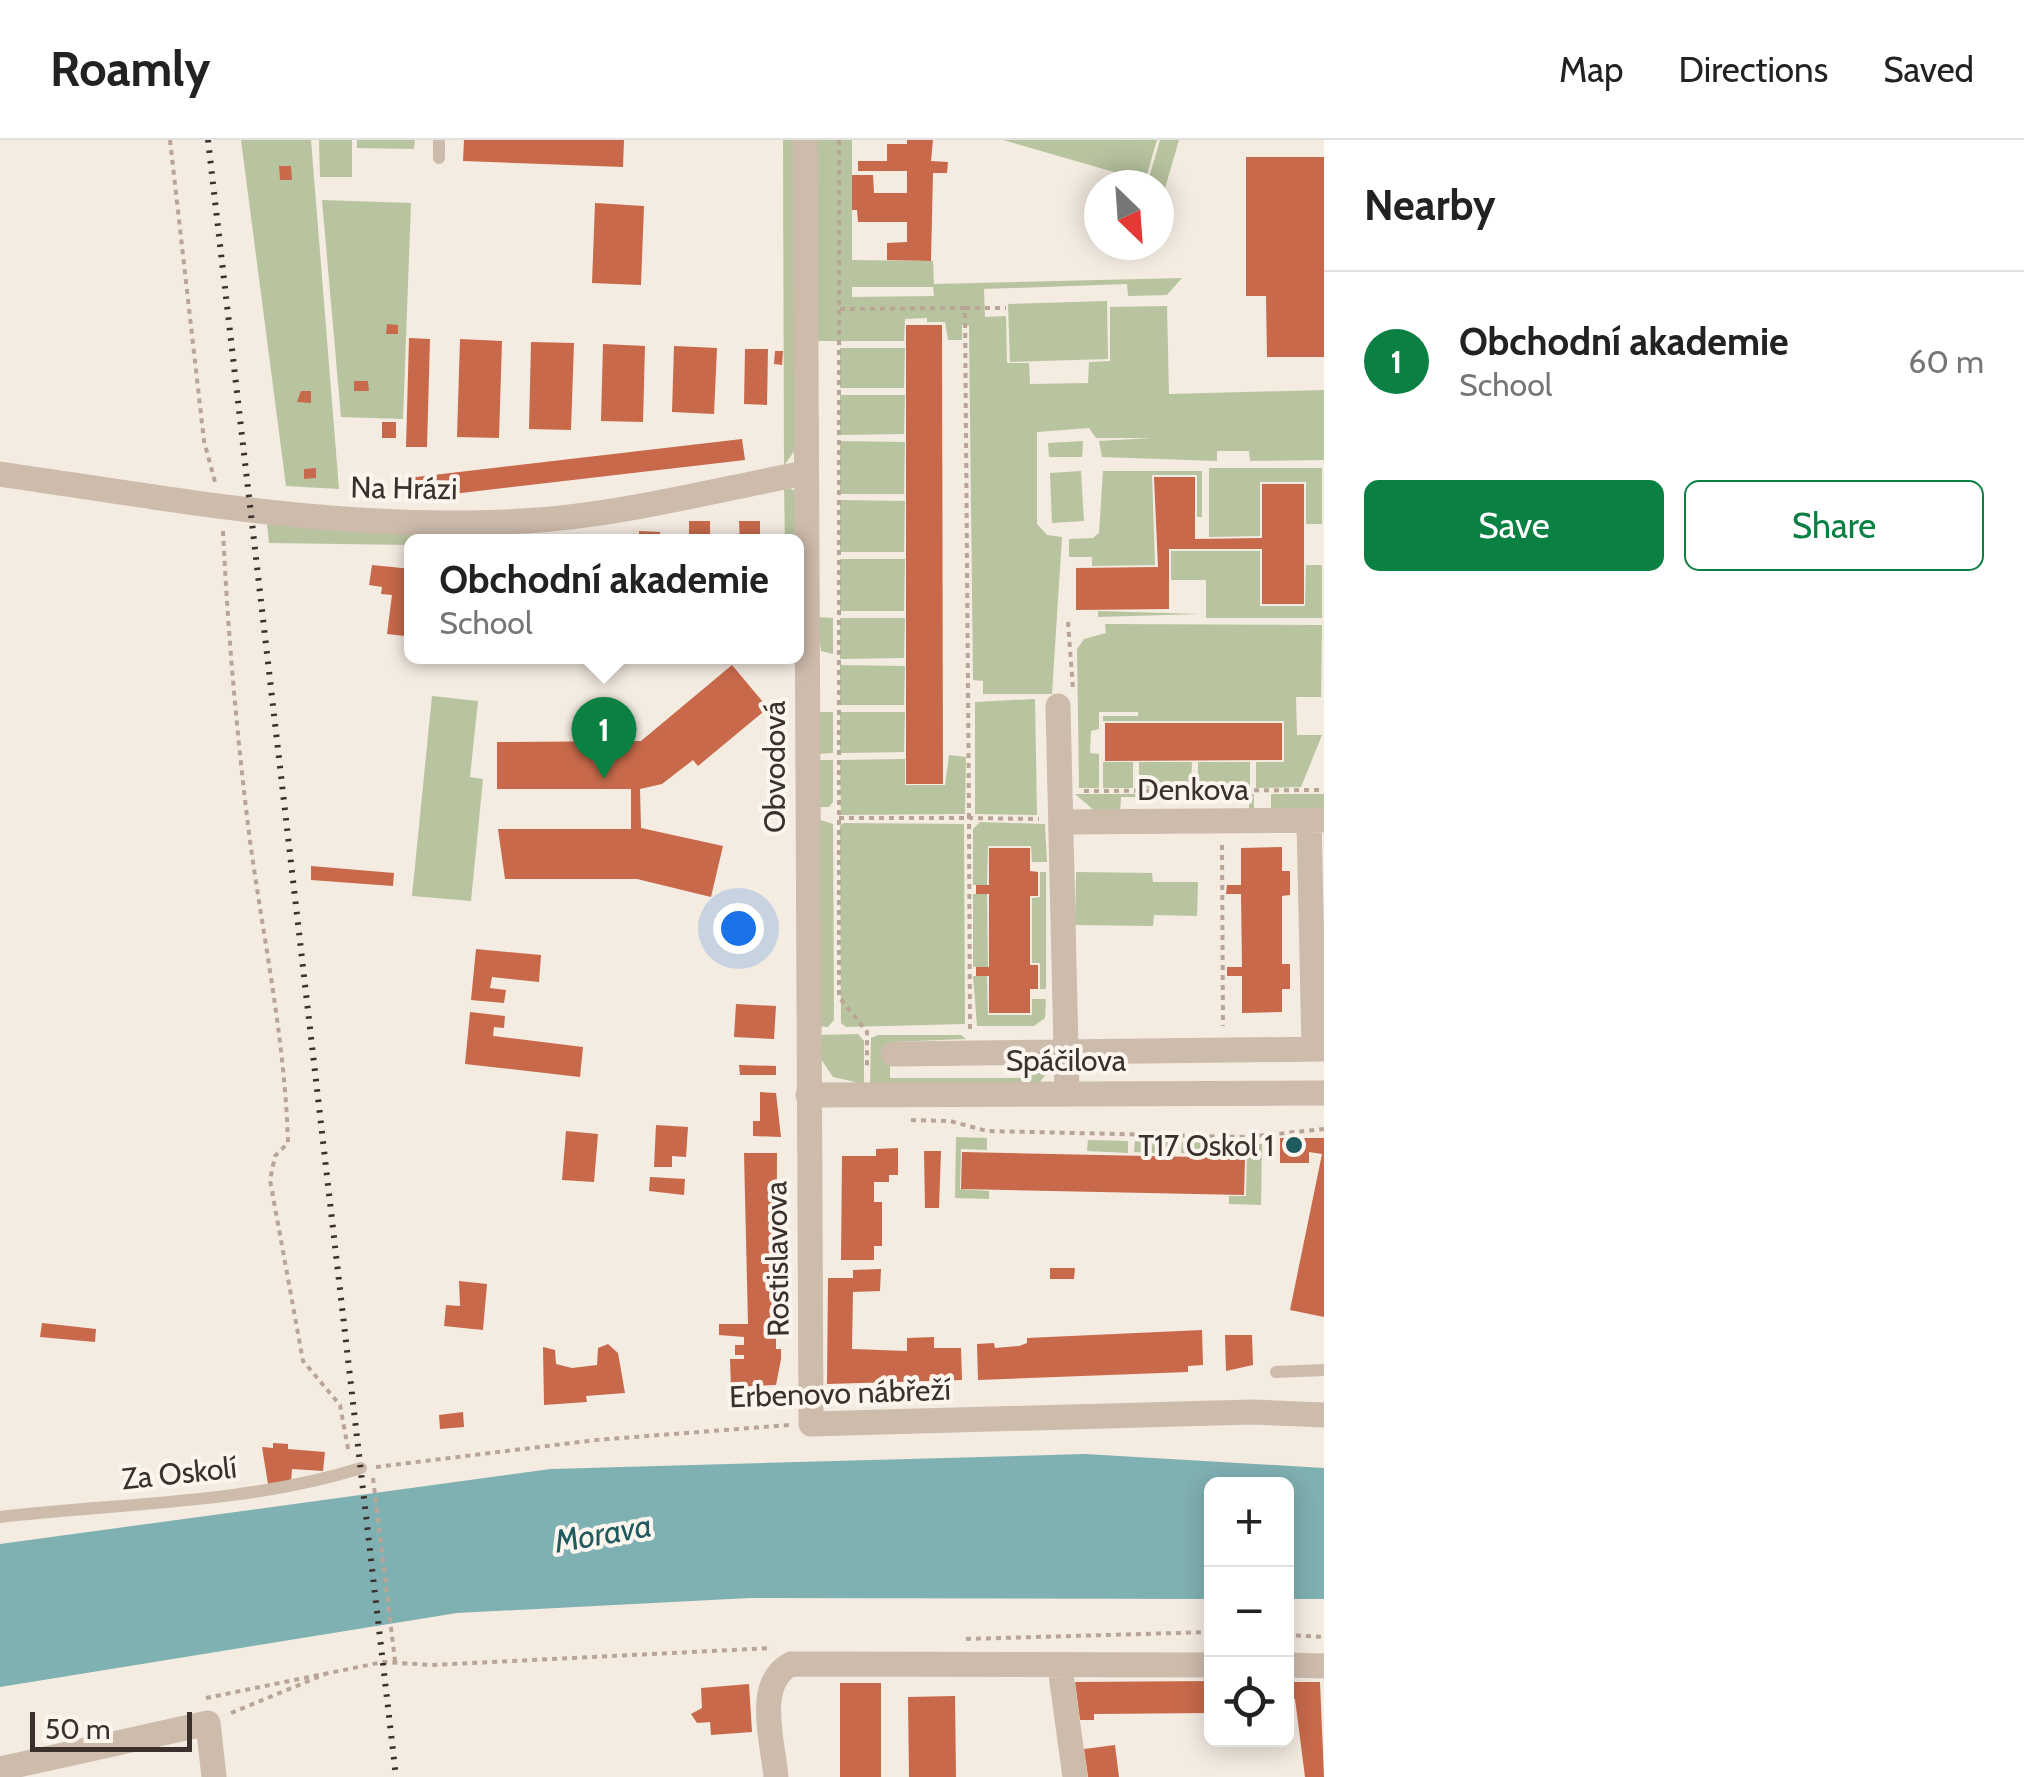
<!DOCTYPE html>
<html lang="en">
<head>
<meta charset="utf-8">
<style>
  body { margin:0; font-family:Cabin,sans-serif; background:#f6f6f6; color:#222 }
  .controls { position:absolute; right:30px; bottom:30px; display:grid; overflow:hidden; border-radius:15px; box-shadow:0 5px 25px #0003 }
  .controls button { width:90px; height:90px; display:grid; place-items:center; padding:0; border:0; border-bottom:2px solid #e0e0e0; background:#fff; color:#222; font:50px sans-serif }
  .compass { position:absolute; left:1084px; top:30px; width:90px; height:90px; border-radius:50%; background:#fff; box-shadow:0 5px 25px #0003; rotate:155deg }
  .scale { position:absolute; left:30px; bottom:25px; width:162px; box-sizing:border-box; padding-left:10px; border:5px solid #3b302b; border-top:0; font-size:28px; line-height:35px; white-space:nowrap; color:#3b302b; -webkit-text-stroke:8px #fbf5ee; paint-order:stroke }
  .you { position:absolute; left:738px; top:788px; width:35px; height:35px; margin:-25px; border:8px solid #fff; border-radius:50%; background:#1a73e8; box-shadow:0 0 0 15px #1a73e833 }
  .badge { display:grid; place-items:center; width:65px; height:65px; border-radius:50%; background:#0b8043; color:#fff; font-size:32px; font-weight:700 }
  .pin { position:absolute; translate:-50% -82px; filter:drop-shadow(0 2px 5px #0008) }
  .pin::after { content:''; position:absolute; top:52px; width:35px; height:30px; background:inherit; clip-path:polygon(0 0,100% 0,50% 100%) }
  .popup { position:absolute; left:404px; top:394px; width:400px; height:130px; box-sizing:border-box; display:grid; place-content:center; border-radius:15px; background:#fff; filter:drop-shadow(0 2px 8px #0005); font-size:32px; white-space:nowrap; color:#767676 }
  .popup b { font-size:38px; color:#222 }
  .popup::after { content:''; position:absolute; left:50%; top:100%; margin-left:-20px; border:20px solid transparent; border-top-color:#fff }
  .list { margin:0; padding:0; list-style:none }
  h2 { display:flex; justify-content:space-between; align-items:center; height:130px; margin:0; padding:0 40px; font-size:42px }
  h2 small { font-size:32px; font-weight:400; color:#767676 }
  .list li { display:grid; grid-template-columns:65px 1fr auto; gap:30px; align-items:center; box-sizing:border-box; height:180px; padding:0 40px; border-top:2px solid #e0e0e0 }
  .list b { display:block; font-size:38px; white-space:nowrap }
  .list p { margin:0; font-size:32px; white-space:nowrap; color:#767676 }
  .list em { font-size:32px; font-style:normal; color:#767676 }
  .actions { display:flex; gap:20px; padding:30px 40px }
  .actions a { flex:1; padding:22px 0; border:2px solid #0b8043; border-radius:15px; text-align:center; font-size:35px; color:#0b8043 }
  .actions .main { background:#0b8043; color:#fff }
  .icon { flex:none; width:55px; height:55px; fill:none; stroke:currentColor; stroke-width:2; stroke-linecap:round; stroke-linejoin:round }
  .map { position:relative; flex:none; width:1324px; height:1637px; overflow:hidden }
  header { display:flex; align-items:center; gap:60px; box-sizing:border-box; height:140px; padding:0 50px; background:#fff; border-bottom:2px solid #e0e0e0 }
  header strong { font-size:48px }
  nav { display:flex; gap:55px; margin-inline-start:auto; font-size:35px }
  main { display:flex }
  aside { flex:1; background:#fff }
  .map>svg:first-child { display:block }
  .green { fill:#b8c4a0; fill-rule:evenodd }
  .water { fill:#7fb0b2 }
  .building { fill:#c8694b }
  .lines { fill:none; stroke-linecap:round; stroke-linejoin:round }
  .path { stroke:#b9a596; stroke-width:4; stroke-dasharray:5 5; stroke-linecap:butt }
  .service { stroke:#cdbbac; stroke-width:12 }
  .minor { stroke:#cdbbac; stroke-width:25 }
  .rail { stroke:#3b302b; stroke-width:6; stroke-dasharray:2.5 8; stroke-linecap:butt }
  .poi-dot { fill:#1f5a5e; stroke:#fbf5ee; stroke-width:4 }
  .labels { text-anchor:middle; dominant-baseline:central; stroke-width:8; stroke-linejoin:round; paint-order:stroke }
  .street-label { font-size:30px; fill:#3b302b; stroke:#fbf5ee }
  .poi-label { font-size:30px; fill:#3b302b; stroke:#fbf5ee; text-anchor:end }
  .water-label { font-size:32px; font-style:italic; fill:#1f5a5e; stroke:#fbf5ee }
</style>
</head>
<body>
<header>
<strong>Roamly</strong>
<nav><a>Map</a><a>Directions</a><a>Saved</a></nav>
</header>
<main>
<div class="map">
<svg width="1324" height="1637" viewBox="0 0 1324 1637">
  <rect width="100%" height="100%" fill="#f4ebe1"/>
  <path class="green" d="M241,0H311L339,349L286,346Z
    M319,0H352V37H320Z
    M357,0H415L414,9L357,8Z
    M783,0H797V307L784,326Z
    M817,0H852V120L933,121L934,144L1182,138L1167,155L1128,156L1127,144L984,149L985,177L1006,176L1007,223H1029L1030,244L1088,243L1089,222L1110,221V167L1167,166L1169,254L1324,250V320L1250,321L1249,311H1217V321L1102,317L1099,301L1152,298H1096L1089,288L1037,292V384L1047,395L1062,397L1052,554H983V541L973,540L969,186L962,185V200H948L945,182H927V178L905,179L904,201H817ZM852,147H933L934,156L852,157Z
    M1003,0H1157L1145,41Z
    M1160,0H1179L1159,69V45H1147Z
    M322,60L411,63L403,279L341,277Z
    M1107,161L1108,219L1010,222L1008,164Z
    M840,208H905L904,248H840Z
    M840,255H905L904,294L840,295Z
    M840,301L905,302L904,354H840Z
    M1083,301L1082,317H1049L1048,303Z
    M1209,328H1322V384H1306V342H1260V396L1209,397Z
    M1081,331L1084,381L1052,383L1050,333Z
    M1103,331H1202V377H1197V335H1152L1155,425L1092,426V417H1069V399L1093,398L1099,393Z
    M784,345L795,351L797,358V526L793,517L796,402L785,401Z
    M840,360L905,361L904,412H840Z
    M267,384L435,395L434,401L412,402L411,405L269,403Z
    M1171,411H1260V466H1305L1306,425H1322V478H1206V440H1171Z
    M840,419H905L904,471H840Z
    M1098,471L1200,474L1098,477Z
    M817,477L833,478V514L821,511Z
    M840,478H905L904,518L840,519Z
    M1105,484L1322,485L1321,557H1296L1297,595H1322L1301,647L1256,648V622H1284V581H1103V576H1138V572H1099V589L1091,591L1090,613L1099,614V648H1079L1077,509L1084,499L1106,493Z
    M840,525L905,526L904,565H840Z
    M432,556L478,561L470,637L483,639L471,761L412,756Z
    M1035,559L1037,675L975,674V562Z
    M817,572H833V613L818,614Z
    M840,572H905L904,612L840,613Z
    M949,615L966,617L965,674L841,675L840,620L905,619V645H945Z
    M818,620H833V662L829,667H818Z
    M1103,622H1133V648H1103Z
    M1139,622H1192L1191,647L1139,648Z
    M1198,622H1250V648H1198Z
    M1075,654H1254V672H1249V657H1121L1120,673L1096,672Z
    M1271,654H1324V672L1271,673Z
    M818,679L833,684L834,880L828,887L818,886Z
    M980,682L1045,684L1047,722H1032L1031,706H988L987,745H973V689Z
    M844,683L964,684L965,884L846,887L841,883L840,686Z
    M1040,732H1046V849H1040V823H1032V758L1040,757Z
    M1076,732L1152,733L1153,742H1198L1197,776L1154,775L1153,786L1075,785Z
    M973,754H987L988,827H973Z
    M973,836H987L988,875H1032V859H1046L1045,878L1034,886H977Z
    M858,894L864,901V944L833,937L819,916L818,895Z
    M878,895H961L966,899L890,902V938H1022L1026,921L1042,922L1046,934L1040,942L870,944L871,898Z
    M956,997L987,998V1010L961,1009L960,1049L989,1051V1059L955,1058Z
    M1088,1000L1128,1001V1013L1087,1011Z
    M1135,1001L1175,1002V1014L1134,1012Z
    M1182,1002L1222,1003L1221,1015L1181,1013Z
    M1228,1003L1262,1004L1261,1065L1229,1064V1056H1246L1247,1016L1228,1015Z"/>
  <path class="water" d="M1085,1314L1324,1328V1459H1287L1286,1344H1212L1211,1459L750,1458L457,1473L0,1547V1404L551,1329Z"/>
  <path class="building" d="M464,0H624L623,27L463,21Z
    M907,0H933L931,21L948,22L947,33H933L931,121L887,120V103L907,102V82H858L857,70H852V35H873L874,53H907V31H858V21H887V4H907Z
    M1246,17H1324V217H1267L1266,156H1246Z
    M279,26H291L292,40H280Z
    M595,63L644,66L641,145L592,143Z
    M387,184L398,185V194H386Z
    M906,185H942L943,644H906Z
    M409,198L430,199L427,307H406Z
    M460,199L502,201L499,298L457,297Z
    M531,202L574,203L571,290L529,289Z
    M603,204L645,206L643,282L601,281Z
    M674,206L717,208L714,274L672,272Z
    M745,209H768L767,265L744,264Z
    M775,211H783L782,225L774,224Z
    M354,241H368L369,251H354Z
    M301,251H311V263L297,262Z
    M382,282H396V298H382Z
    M742,299L745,320L410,359L408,338Z
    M316,328V338L304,339V329Z
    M1154,337H1195V399L1262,398V344H1304V464H1262V409H1169V469L1076,470V428L1158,427Z
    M689,381H710V402H689Z
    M739,381H760V402H740Z
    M639,391L660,392V402H639Z
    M372,425L412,429L405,496L387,494L392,455L381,454L382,447L369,445Z
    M435,516H474V521H435Z
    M732,525L768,568L698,626L693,620L662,644L640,649L641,688L723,706L711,757L637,739H505L498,689H631V649H497V602L641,601Z
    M1105,583H1282V620L1105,621Z
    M1282,707V731H1290V755L1282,756V824H1290V849H1282V872L1242,873V836H1227V827H1242L1241,754H1226L1227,745H1241V708Z
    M989,708H1030V731L1038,732V756H1030V825H1038V849H1030V873H989V836H976V827H989V754H976V745H989Z
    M311,726L394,733L393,746L311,740Z
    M476,809L541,815L539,842L492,837L490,848L506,850L504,863L471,860Z
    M736,864L776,866L774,899L734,897Z
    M470,872L505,876L504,888L494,887L493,896L583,907L580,937L465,924Z
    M739,925L776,926V935H740Z
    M760,952L776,953L781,997L753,996V981H760Z
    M656,985L688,987L686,1017L672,1016V1027H654Z
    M566,991L598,994L594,1042L562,1040Z
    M1280,998H1324V1177L1290,1170L1322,1014L1309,1012V1023H1280Z
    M898,1008V1035H889V1042H874V1062H882V1106H874V1120H841L842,1016H876V1009Z
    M924,1011H941L939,1068H925Z
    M962,1012L1245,1018L1244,1055L961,1049Z
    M744,1013H777L776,1209H781V1219L776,1245L731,1247L730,1219H744V1215H735V1205H744V1197L719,1195V1184H748Z
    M650,1037L685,1039L684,1055L649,1051Z
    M1050,1128H1075L1074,1139H1050Z
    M881,1129L880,1151L853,1152L852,1209L907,1211V1198L934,1197V1208H961L962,1240L827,1244L828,1138H853V1130Z
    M459,1141L487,1144L483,1190L444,1186L446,1165L460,1166Z
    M42,1183L96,1189L95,1202L40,1197Z
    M1202,1190L1203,1225L1188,1226V1232L978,1240L977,1204L994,1203L995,1208L1019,1206L1027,1203V1198Z
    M1225,1195H1252L1253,1225L1226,1231Z
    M608,1204L618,1213L625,1253L586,1256L587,1262L544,1265L543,1207L555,1210L556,1224L572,1228L597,1225L598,1208Z
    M463,1272L464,1287L440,1289L439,1275Z
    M273,1303L288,1304V1309L325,1312L323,1331L292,1329L291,1342L268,1344L262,1307L273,1308Z
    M1212,1541V1573L1094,1574V1580H1080L1075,1542Z
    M1286,1542H1320L1324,1637H1305L1295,1559H1286Z
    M840,1543H881V1637H840Z
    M749,1544L752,1592L711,1595L710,1582L697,1583L691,1574L702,1568L701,1548Z
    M955,1556L956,1637H909L908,1557Z
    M1115,1605L1119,1637H1088L1084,1609Z"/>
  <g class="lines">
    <path class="path" d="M170,0L204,301L215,342
      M839,0V857L867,892V930
      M965,168H1006
      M223,391C228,494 237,598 250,701C264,802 285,901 288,1003L275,1016L270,1040L303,1221L340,1265L349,1314
      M1068,482L1073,549
      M1084,651L1324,650
      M839,678H969L965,168L840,169
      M1222,705L1223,886
      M970,889L969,678L1039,679
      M911,980L950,981L987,991L1247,997L1324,989
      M376,1327L596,1300L789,1285
      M373,1338L395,1521
      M1286,1495L1324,1497
      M966,1499L1212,1492
      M206,1558L383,1522L432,1525L772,1508
      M231,1573L328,1533"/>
    <path class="service" d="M439,18V0
      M1276,1232L1324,1230
      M0,1377C120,1363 246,1364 361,1328"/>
    <path class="minor" d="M805,0L811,1284L1252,1272L1324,1275
      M0,334C184,361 364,395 551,379C636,371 721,349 805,333
      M1058,566L1067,953
      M1309,680L1314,909
      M1063,682L1324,680
      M893,914L1324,909
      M808,955L1324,953
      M1286,1525L1324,1526
      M1060,1527L1075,1637
      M0,1629L208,1583L214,1637
      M776,1637C773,1602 754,1543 791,1524L1212,1525"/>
    <path class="rail" d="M208,0L396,1637"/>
  </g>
  <circle class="poi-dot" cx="1294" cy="1005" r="10"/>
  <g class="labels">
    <g class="street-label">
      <text transform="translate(404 348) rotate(1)">Na Hrázi</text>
      <text transform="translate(774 627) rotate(-90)">Obvodová</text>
      <text x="1193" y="649">Denkova</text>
      <text x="1066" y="920">Spáčilova</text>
      <text transform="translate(777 1119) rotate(-91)">Rostislavova</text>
      <text transform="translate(840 1253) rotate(-2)">Erbenovo nábřeží</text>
      <text transform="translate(179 1333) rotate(-6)">Za Oskolí</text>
    </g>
    <g class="poi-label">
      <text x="1274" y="1005">T17 Oskol 1</text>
    </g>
    <g class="water-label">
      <text transform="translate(603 1393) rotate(-10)">Morava</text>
    </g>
  </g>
</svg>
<div class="controls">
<button>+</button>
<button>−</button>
<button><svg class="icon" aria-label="locate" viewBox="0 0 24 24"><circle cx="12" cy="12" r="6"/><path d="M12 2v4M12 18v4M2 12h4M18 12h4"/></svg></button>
</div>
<svg class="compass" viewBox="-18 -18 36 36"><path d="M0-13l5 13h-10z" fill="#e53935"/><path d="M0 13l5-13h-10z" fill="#767676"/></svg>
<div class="scale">50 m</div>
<div class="you"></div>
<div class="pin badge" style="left:604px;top:639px">1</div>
<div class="popup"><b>Obchodní akademie</b>School</div>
</div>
<aside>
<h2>Nearby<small></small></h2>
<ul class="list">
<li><span class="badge">1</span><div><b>Obchodní akademie</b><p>School</p></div><em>60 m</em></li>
</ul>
<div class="actions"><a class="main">Save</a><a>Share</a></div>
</aside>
</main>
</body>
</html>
